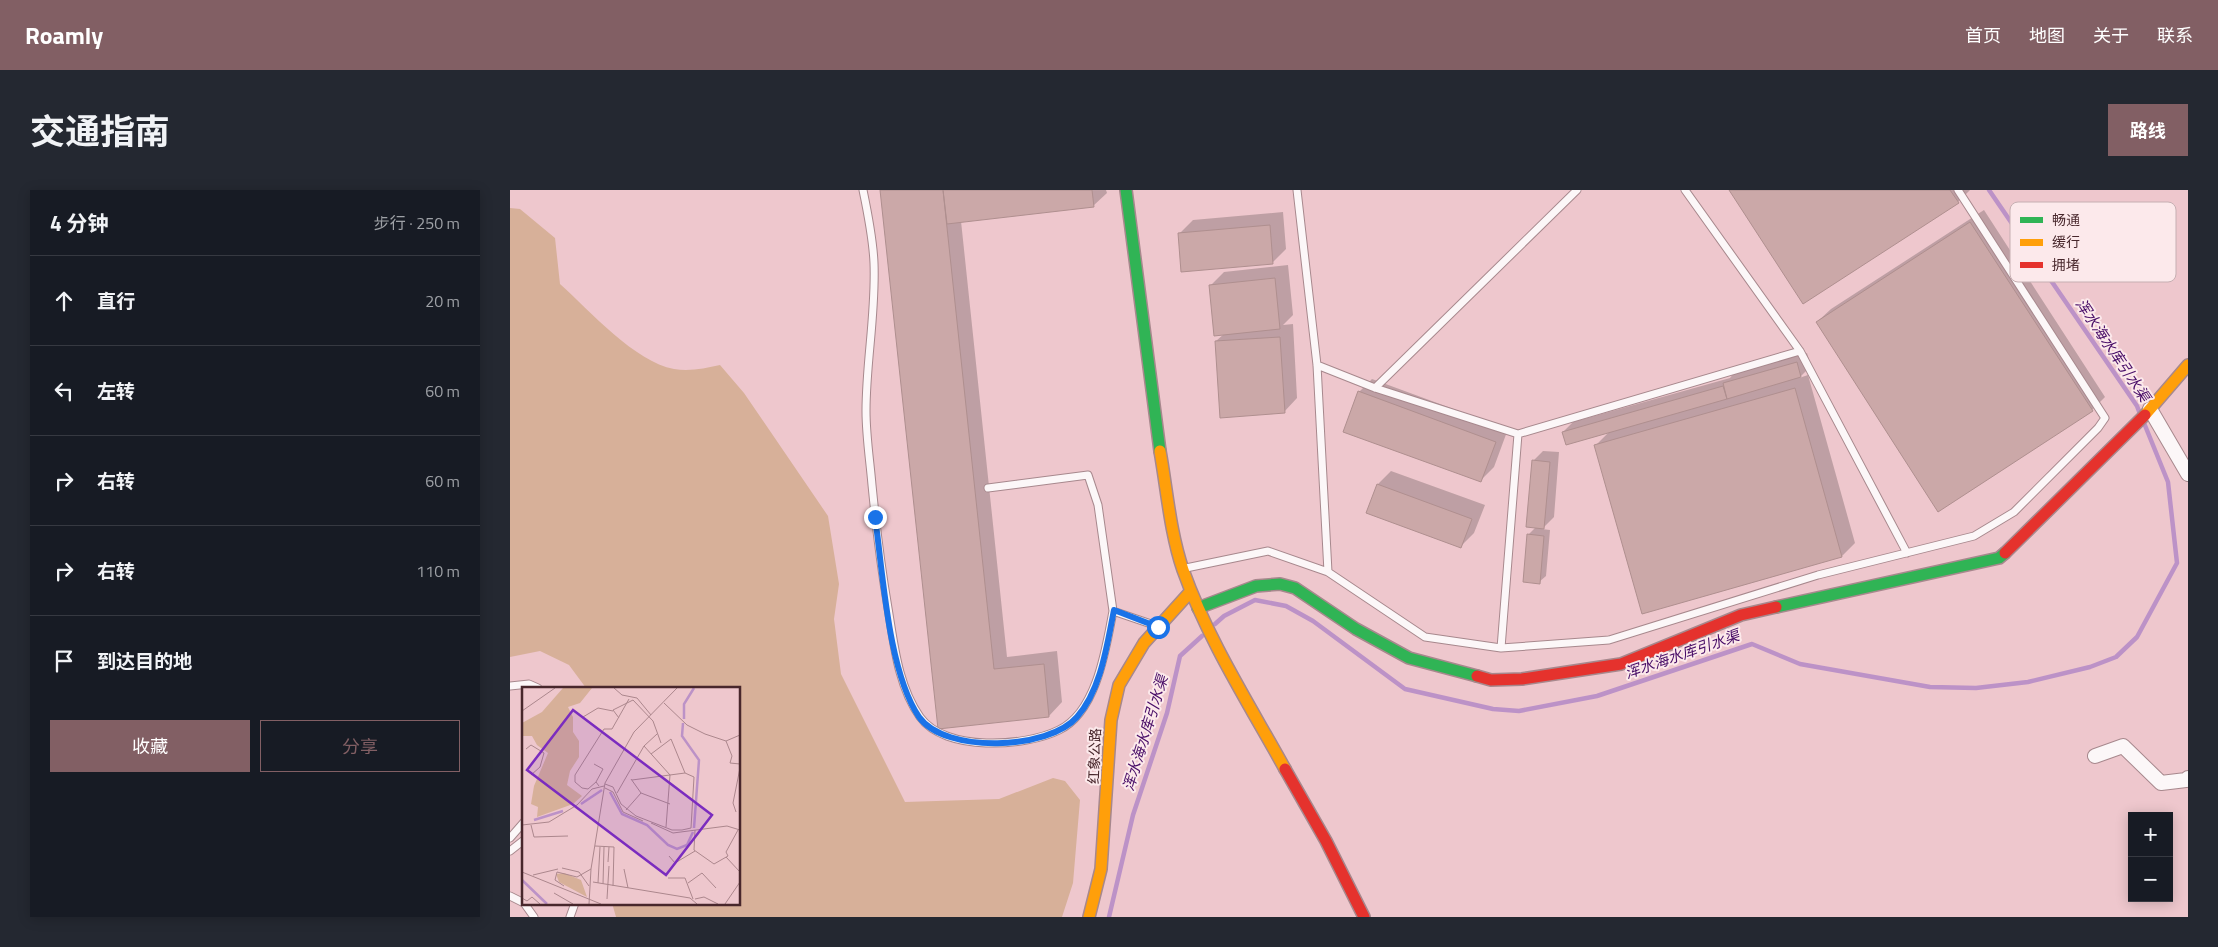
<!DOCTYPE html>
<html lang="zh">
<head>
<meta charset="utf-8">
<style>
  body { margin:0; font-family:"Titillium Web","Noto Sans SC",sans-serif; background:#242831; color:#f1f3f6 }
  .controls { position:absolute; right:15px; bottom:15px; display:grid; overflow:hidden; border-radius:0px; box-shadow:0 2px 12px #0003 }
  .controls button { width:45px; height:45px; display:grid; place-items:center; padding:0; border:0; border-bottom:1px solid #363941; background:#171b24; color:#f1f3f6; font:25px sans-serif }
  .stop { position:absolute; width:15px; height:15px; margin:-11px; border:4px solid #1a73e8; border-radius:50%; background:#fff }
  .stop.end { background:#1a73e8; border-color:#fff; box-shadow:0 1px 5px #0008 }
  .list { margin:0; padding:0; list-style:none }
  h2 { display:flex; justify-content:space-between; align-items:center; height:65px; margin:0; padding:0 20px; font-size:21px }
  h2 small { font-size:16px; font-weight:400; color:#9ea1a6 }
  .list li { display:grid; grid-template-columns:32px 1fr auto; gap:15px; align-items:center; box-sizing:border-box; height:90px; padding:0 20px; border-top:1px solid #363941 }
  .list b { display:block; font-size:19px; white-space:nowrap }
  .list em { font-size:16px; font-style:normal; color:#9ea1a6 }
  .actions { display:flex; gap:10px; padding:15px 20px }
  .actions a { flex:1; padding:11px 0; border:1px solid #825f64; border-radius:0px; text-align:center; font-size:18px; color:#825f64 }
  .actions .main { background:#825f64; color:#fff }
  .icon { flex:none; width:28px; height:28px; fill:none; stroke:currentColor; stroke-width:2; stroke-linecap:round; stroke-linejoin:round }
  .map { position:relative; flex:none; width:1678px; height:727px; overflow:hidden; border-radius:0px }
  header { display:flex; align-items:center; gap:30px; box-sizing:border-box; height:70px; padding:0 25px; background:#825f64; color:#fff }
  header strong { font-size:24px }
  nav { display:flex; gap:28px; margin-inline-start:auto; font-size:18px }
  .intro { display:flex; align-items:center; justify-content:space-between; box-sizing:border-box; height:120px; padding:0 30px }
  h1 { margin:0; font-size:35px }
  .button { padding:12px 22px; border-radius:0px; background:#825f64; color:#fff; font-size:18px; font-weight:700 }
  main { display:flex; gap:30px; padding:0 30px }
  aside { flex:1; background:#171b24; border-radius:0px; box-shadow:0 2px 12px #0003 }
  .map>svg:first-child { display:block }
  .green { fill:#d7b099 }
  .shadow { fill:#0003 }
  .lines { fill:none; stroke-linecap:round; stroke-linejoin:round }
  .stream { stroke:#bc92c7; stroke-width:4.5 }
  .building { fill:#cba8a8; stroke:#af8f8f }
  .lane-casing { stroke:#a7888d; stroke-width:9 }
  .street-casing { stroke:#a7888d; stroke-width:16 }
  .fast-casing { stroke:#a7888d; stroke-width:14 }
  .slow-casing { stroke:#a7888d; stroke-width:14 }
  .jam-casing { stroke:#a7888d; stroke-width:14 }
  .lane { stroke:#fcf7f8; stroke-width:7 }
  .street { stroke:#fcf7f8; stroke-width:14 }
  .fast { stroke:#30b455; stroke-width:11 }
  .slow { stroke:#ff9f0a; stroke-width:11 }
  .jam { stroke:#e5322d; stroke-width:11 }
  .route { stroke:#1a73e8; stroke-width:6 }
  .labels { text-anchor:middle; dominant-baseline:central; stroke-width:4; stroke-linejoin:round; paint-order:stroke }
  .street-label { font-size:14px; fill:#48272c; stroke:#fce9eb }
  .water-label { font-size:15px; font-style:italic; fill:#480d67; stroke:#fce9eb }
  .inset-river { fill:none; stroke:#bc92c7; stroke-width:2.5 }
  .inset-road { fill:none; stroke:#ac878d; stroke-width:1 }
  .view { fill:#7b2cbf; fill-opacity:0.15; stroke:#7b2cbf; stroke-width:2.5 }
  .inset-edge { fill:none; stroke:#48272c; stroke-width:2.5 }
  .key { fill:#fce9eb; stroke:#c6afb2; stroke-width:1 }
  .key-label { font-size:14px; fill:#48272c }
</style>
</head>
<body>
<header>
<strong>Roamly</strong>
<nav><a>首页</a><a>地图</a><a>关于</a><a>联系</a></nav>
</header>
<div class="intro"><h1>交通指南</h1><a class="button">路线</a></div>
<main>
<aside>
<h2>4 分钟<small>步行 · 250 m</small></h2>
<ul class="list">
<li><svg class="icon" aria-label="ahead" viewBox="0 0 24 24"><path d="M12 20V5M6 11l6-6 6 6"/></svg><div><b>直行</b></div><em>20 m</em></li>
<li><svg class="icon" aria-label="left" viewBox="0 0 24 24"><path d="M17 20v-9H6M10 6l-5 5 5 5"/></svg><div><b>左转</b></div><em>60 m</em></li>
<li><svg class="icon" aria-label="right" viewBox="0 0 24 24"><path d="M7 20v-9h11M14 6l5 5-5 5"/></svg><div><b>右转</b></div><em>60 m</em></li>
<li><svg class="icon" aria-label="right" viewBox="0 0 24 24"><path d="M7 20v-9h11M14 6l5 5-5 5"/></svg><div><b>右转</b></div><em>110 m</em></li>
<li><svg class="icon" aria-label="arrive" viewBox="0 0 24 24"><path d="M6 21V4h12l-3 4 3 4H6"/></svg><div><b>到达目的地</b></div></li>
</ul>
<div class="actions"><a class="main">收藏</a><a>分享</a></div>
</aside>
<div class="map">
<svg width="1678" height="727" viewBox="0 0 1678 727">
  <rect width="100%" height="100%" fill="#eec7cd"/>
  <path class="green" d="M0,18L10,19L45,48L50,94C80,121 125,172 164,179C180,182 195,178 210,175L234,203L318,326L329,394L324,429L331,484L395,612L489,609L543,588L555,591L570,610L563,693L552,727H106L102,713H229V498H76L59,475L30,461L0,467Z"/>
  <path class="shadow" d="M372,0H596L597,3L583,16L451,31L497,467L547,461L552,512L539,526L429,538Z
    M1220,0H1460L1448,12Z
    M1474,20L1595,207L1582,220L1307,132L1321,119Z
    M773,22L776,59L763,72L669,44L683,30Z
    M778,75L783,125L773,135L783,134L787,208L774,222L706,151L714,144L701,95L714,82Z
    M1297,163L1301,176L1289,188L1298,185L1345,353L1332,366L1086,255L1100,241L1053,242L1063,232L1220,188L1224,183Z
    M862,189L998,239L984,277L970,291L849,202Z
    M1033,261L1049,262L1044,327L1032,339L1040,340L1036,386L1029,392L1018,345L1026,337L1023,271Z
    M881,281L975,315L964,343L951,356L868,294Z"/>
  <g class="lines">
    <path class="stream" d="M1479,0L1627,216L1630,224
      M705,434L714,426L745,410L776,416L803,431L895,499L983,519L1009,521L1087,506L1242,454L1290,474L1420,497L1466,498L1518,492L1580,477L1606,467L1627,447L1667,373L1658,292L1634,233
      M599,727L623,625L657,523L670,466L692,446"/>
  </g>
  <path class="building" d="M370,0H433L484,479L534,474L539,527L428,539Z
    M433,0H582L584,17L437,34Z
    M1219,0H1440L1449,13L1293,114Z
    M1460,32L1583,221L1428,322L1306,132Z
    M760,35L763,74L671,82L668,43Z
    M765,88L770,139L704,146L699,95Z
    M770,147L775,223L710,228L705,151Z
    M1287,172L1291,187L1217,209L1213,193Z
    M1213,196L1217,209L1056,255L1052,242Z
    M1285,198L1332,367L1132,424L1084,255Z
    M848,201L986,252L971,292L833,242Z
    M1022,270L1040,272L1034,339L1016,337Z
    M867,294L962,329L951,358L856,323Z
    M1017,344L1034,346L1030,394L1013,392Z"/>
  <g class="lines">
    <defs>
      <path id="lane" d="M353,0C358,24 363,49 364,73C366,123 356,172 356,221C356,246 360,271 362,295C366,336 371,377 378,418C384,454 388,496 410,527C435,562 515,557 549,540C587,522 596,458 603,421L647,436
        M787,0L807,175L818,382
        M1175,0L1290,161L1397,363
        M807,175L865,198L1008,244
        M865,198L1067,0
        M478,298L578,285L588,315L603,421
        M676,378L758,361L818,382L915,447L991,458L1099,450L1308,385L1464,346L1504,322L1588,238L1595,228L1448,0
        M991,458L1008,244L1290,161
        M0,496L19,494L28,498
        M0,648L14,632
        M0,661L14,650
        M0,706L14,713
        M14,713L24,727
        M60,727L65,713"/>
      <path id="street" d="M1640,219L1678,284
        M1585,566L1613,556L1651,593L1676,590L1678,588"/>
      <path id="fast" d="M616,0L650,261
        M1266,417L1489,368L1495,363
        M688,418L746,396L770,394L785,398L846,439L899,468L967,486"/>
      <path id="slow" d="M1635,225L1678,175
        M650,261C657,300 660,342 673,380C698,450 739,514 775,579
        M579,727L591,679L601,530L609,495L634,453L681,401"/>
      <path id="jam" d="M1495,363L1635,225
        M967,486L981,490L1012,489L1111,474L1231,425L1266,417
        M775,579L816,651L854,727"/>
    </defs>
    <use href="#lane" class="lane-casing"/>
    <use href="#street" class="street-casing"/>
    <use href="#fast" class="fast-casing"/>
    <use href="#slow" class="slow-casing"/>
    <use href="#jam" class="jam-casing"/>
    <use href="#lane" class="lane"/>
    <use href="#street" class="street"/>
    <use href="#fast" class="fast"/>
    <use href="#slow" class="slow"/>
    <use href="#jam" class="jam"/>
  </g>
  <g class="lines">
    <path class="route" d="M365,327C373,383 378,481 409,527C435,564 539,560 567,527C591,500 597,455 604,420L648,437"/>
  </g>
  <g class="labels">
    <g class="street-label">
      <text transform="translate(584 566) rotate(-88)">红象公路</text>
    </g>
    <g class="water-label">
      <text transform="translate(1603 160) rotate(56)">浑水海水库引水渠</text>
      <text transform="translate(1172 464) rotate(-19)">浑水海水库引水渠</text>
      <text transform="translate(635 543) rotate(-73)">浑水海水库引水渠</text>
    </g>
  </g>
  <g transform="translate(12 497)">
    <rect width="218" height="218" fill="#eec7cd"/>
    <path d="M70,1L58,16L46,20L51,30V45L57,54V70L48,84L45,98L60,109L51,117L15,130L16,120L9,117L12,99L26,66L15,58L10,49H0V36L20,25L41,1ZM42,186L59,193L65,210L37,195L34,187Z" fill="#d7b099"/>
    <path class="inset-river" d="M162,32V17L172,1M161,36L160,49L177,73L172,141M88,105L100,127L125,138L146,158L155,162L165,158L171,145M59,117L80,103M12,133L41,124M0,193L25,217"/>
    <path class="inset-road" d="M92,1L100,8L115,11L129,28M142,16L165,38L183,47L204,54L218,48M0,24L33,1M61,30L76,21L91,24M97,31L91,23L111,13L131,34L139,56M204,54L210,69L208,76L218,77M122,59L148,88L144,140M4,62L9,58L22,66L18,80L9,88M72,77L81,82L74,95M109,92L119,106M110,93L163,86L149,52L129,67M83,97L91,100L99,117L114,129L150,143H160L169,141L172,90L163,86M77,99L74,95L66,102L60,101L53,95V88L82,42H90L107,12M83,101L91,105L101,125L121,134M95,106L122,59L135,47M104,123L119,106L148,117M214,125L211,116L218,81M129,136L151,146L205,139L218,143M0,138L27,135L55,118L70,102L82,99M9,138L12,150L46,149M173,143L172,163L192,177L206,169L204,165L216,143M73,159L92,160L91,199M147,169L153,176L173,164M204,170L218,185M86,175L87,160M40,181L57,185L67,199M102,182L106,201M0,185L79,217M11,188L36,182M146,191H163L171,212M71,195L168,211L175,217M76,196L78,160M166,196L180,186L194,201M81,197L82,160M42,199L33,193L35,185L55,190L69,182M32,206L51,217M0,211L5,214L10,210L18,217M85,212L87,179M173,212L182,210L196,217M67,217L69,182L83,96L112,45L155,1M203,217L218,195"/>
    <path class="view" d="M51,23L190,128L144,188L5,83Z"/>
    <rect width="218" height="218" class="inset-edge"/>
  </g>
  <rect x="1500" y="12" width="166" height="80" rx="8" class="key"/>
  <rect x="1510" y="27" width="23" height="6" fill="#30b455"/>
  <rect x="1510" y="49" width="23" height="7" fill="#ff9f0a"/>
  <rect x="1510" y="72" width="23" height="6" fill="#e5322d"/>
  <g class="key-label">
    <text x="1542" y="35">畅通</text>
    <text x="1542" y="57">缓行</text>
    <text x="1542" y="80">拥堵</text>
  </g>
</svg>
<div class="controls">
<button>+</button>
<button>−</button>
</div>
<div class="stop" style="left:648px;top:437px"></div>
<div class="stop end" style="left:365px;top:327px"></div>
</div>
</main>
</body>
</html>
